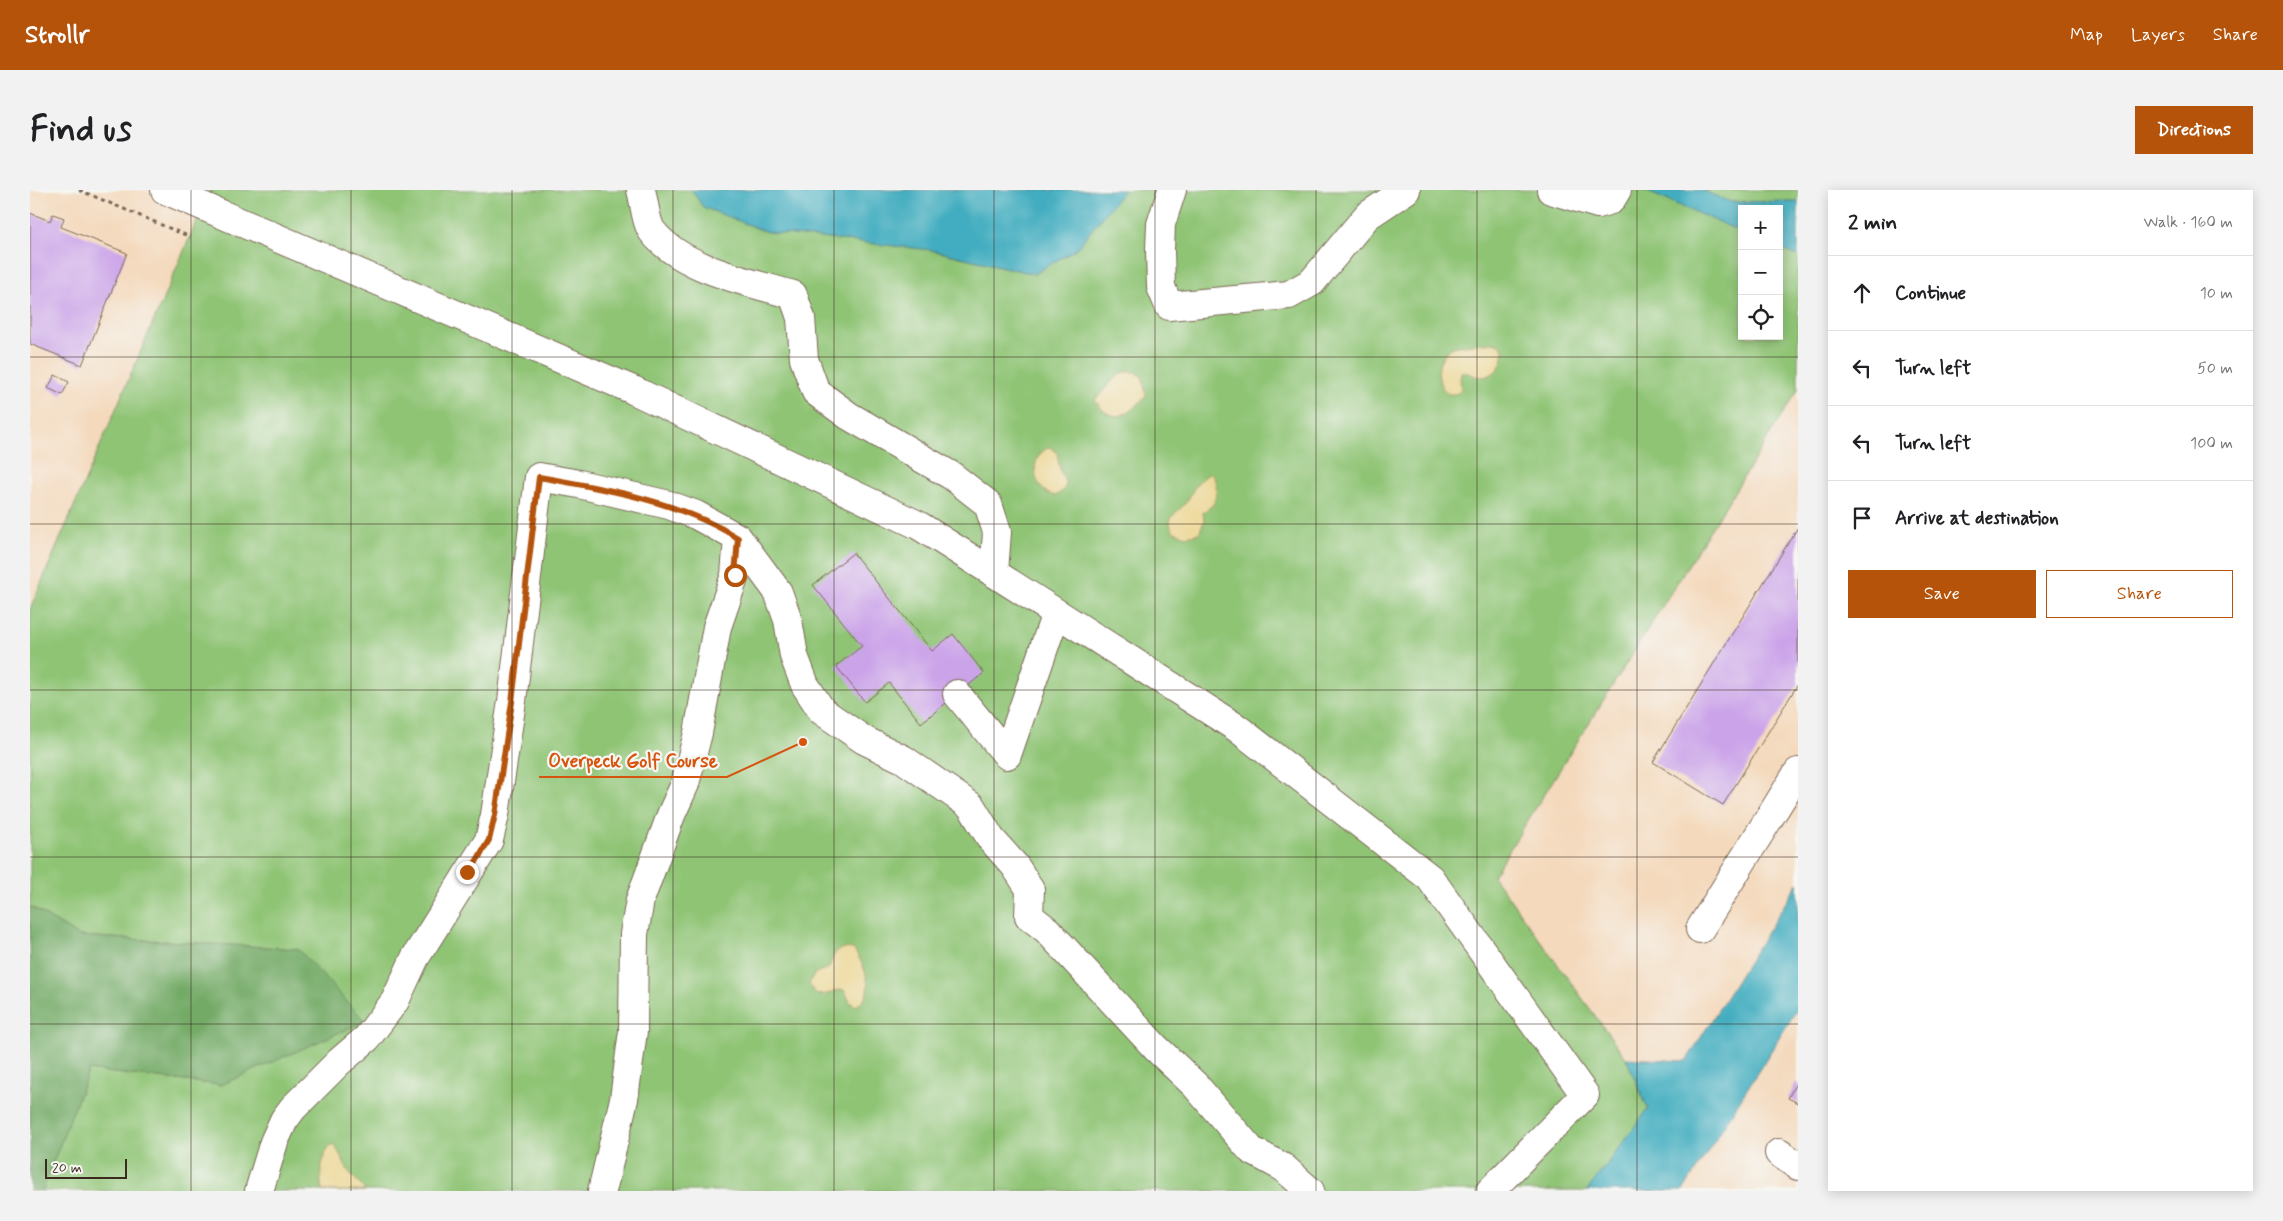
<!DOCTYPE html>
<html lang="en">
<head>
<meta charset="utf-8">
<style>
  body { margin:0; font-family:Mynerve,sans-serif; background:#f2f2f2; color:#202124 }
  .controls { position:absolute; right:15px; top:15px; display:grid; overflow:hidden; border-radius:0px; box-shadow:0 2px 12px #0003 }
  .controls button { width:45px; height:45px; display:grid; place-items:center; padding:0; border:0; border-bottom:1px solid #e0e0e0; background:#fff; color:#202124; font:25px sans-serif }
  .scale { position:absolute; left:15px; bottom:12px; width:82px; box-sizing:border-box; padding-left:5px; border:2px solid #3b2a1e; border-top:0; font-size:14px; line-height:18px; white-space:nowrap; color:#3b2a1e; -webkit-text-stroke:4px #f6f6f2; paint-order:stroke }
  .stop { position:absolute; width:15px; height:15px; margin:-11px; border:4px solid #b45309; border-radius:50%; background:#fff }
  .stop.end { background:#b45309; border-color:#fff; box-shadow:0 1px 5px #0008 }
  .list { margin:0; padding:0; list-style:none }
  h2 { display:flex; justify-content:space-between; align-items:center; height:65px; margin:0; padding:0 20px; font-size:21px }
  h2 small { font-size:16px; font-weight:400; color:#757577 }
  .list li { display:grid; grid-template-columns:32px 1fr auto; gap:15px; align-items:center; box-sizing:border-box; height:75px; padding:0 20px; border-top:1px solid #e0e0e0 }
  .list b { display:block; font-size:19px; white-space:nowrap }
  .list em { font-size:16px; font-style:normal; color:#757577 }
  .actions { display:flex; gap:10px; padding:15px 20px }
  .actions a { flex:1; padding:11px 0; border:1px solid #b45309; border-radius:0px; text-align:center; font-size:18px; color:#b45309 }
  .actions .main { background:#b45309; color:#fff }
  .icon { flex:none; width:28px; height:28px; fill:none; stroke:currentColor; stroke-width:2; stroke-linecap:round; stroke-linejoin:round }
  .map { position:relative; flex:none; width:1768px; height:1001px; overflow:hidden; border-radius:0px }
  header { display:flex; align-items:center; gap:30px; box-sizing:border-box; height:70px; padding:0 25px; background:#b45309; color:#fff }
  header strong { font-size:24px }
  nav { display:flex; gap:28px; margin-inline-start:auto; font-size:18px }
  .intro { display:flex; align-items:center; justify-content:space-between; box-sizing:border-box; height:120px; padding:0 30px }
  h1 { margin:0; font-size:35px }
  .button { padding:12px 22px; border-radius:0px; background:#b45309; color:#fff; font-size:18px; font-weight:700 }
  main { display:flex; gap:30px; padding:0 30px }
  aside { flex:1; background:#fff; border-radius:0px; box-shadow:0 2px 12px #0003 }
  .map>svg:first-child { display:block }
  .green { fill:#8fc475; stroke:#65774a }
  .forest { fill:#73aa66; stroke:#576a42 }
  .sand { fill:#eeda9e; stroke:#94825e }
  .water { fill:#42adc0; stroke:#3e6c6f }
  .building { fill:#cba3e9 }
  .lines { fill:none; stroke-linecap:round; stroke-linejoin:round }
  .minor-casing { stroke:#7c6755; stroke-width:30 }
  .path { stroke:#7c6755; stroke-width:3; stroke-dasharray:4 4; stroke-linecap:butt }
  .minor { stroke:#fff; stroke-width:28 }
  .route { stroke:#b45309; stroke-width:6 }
  .grid { fill:none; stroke:#3b2a1e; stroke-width:1; stroke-opacity:0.55 }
  .leader { fill:none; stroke:#d7540e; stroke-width:2 }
  .callout-dot { fill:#d7540e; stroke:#f6f6f2; stroke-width:2 }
  .callout-label { font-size:19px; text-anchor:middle; font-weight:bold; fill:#d7540e; stroke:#f6f6f2; stroke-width:4.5; stroke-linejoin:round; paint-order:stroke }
</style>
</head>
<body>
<header>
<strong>Strollr</strong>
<nav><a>Map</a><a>Layers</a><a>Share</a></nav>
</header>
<div class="intro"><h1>Find us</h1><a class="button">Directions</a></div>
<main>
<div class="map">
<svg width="1768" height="1001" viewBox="0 0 1768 1001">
  <rect width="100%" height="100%" fill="#f6f6f2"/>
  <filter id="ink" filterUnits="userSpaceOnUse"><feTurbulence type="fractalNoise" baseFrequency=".02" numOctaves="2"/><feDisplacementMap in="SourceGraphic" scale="10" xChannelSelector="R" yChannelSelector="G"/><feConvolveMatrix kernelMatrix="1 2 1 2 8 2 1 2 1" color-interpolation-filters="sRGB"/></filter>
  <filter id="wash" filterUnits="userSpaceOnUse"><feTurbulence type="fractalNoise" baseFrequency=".0096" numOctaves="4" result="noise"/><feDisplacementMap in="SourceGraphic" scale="20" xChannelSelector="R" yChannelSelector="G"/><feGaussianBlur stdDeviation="1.12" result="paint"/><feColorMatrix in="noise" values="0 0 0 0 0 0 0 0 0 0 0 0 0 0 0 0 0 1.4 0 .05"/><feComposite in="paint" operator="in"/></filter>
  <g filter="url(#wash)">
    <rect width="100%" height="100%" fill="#f4d9bc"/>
    <path class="green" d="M180,0H662L673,17L737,42L901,60L1004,84L1046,59L1094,0H1613L1712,42V146H1749V58L1768,66V200L1463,686L1596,868L1618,919L1557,1001H12L58,880L191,895L268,759L49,746L0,716V419Z
      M1671,0H1768V11L1701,12Z"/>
    <path class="forest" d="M0,716L49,746L268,759L335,831L191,895L59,880L12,1001H0Z"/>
    <path class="sand" d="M1463,152L1471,155C1478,168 1468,186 1452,187C1446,187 1438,183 1432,181L1430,186L1431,200L1426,204H1418C1404,193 1405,166 1423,157C1428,155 1456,153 1463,152Z
      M1094,182H1106L1113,188L1116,206C1099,225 1082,237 1065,210L1084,189Z
      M1020,257L1027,263L1030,280L1036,294L1034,300L1025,306C1002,301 997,266 1020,257Z
      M1179,284H1182C1188,294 1187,304 1183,315L1173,322L1174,331L1169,343L1157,346L1144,342C1132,327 1151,321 1157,311C1165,299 1165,291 1179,284Z
      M814,758L823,759C834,773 848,804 826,816L820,812L814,800C803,799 799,807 786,804L779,794L785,783L799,778C803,768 803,761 814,758Z
      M302,954C311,962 312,972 319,982C324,989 331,993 335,1001H292C289,986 291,965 302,954Z"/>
    <path class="water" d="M662,0H1094L1046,59L1004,84L901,60L737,42L673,17Z
      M1613,0H1671L1701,12L1768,11V66L1749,58V19H1712V42Z
      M1768,693V818L1653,1001H1557L1618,919L1596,868L1656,871Z"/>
    <g id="blocks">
      <path class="building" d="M0,23L20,31L23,24L34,28L31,37L97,63L52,175L0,154Z
        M25,185L39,192L32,205L18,198Z
        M1768,337V494L1693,615L1623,572Z
        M823,363L902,461L923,444L954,483L891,533L859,493L835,512L806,476L832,456L783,395Z
        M1768,889V913L1758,908Z"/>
    </g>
  </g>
  <g filter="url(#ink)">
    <use href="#blocks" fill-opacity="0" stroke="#7c6755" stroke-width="1"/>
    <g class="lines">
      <defs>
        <path id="minor" d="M135,0L603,200L888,335L964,383L1207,538L1400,688L1555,905L1460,1001
          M611,0C614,10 616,33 622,41C651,79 719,92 763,105L771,128L774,169L786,202L819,226L922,286L958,314L967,342L964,383
          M1142,0L1131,34L1130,60L1131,97L1139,116L1259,105L1282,92L1337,26L1376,0
          M1521,0L1568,14L1581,10L1587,0
          M927,504L977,565
          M977,565L1026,423
          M1670,739L1768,582
          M1749,963L1768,976
          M229,1001L244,952L254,930L263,918L309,872L337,848L365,811L385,768L459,650L465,625L482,511L509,287L549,294L639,315L666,325L708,348L748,402L758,430L764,466L775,495L792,521L834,550L873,569L941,616L961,649L985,676L1000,699L999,726L1017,740L1126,858L1165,895L1221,960L1254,978L1280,1001
          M572,1001L594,909L603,841L604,744L610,710L641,625L655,594L668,543L687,437L705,385L708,348"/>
      </defs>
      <use href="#minor" class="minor-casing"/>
      <path class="path" d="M49,0L160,47"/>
      <use href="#minor" class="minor"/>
    </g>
  </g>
  <g class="lines" filter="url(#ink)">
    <path class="route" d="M437,682L446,672L459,650L465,625L482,512L509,287C578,299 648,311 708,348L705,385"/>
  </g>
  <path class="grid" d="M161,0V1001M321,0V1001M482,0V1001M643,0V1001M804,0V1001M964,0V1001M1125,0V1001M1286,0V1001M1447,0V1001M1607,0V1001M0,167H1768M0,334H1768M0,500H1768M0,667H1768M0,834H1768"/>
  <path class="leader" d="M773 552L697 587H509"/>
  <circle class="callout-dot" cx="773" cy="552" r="5"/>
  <g class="callout-label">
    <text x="603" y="577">Overpeck Golf Course</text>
  </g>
</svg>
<div class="controls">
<button>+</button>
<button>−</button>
<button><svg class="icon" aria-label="locate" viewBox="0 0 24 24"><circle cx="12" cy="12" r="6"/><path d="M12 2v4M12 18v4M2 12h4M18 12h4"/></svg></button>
</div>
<div class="scale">20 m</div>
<div class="stop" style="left:705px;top:385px"></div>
<div class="stop end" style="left:437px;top:682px"></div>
</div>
<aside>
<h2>2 min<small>Walk · 160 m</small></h2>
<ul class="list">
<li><svg class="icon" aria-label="ahead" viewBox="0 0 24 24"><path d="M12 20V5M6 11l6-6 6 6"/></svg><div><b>Continue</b></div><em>10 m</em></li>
<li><svg class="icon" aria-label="left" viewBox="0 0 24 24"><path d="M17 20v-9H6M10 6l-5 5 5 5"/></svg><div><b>Turn left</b></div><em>50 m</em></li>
<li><svg class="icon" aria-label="left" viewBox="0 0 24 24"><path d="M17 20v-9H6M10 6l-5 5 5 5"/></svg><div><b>Turn left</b></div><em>100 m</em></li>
<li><svg class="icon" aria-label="arrive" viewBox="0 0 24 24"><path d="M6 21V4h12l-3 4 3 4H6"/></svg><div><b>Arrive at destination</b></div></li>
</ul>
<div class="actions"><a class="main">Save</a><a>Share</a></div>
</aside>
</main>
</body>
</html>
